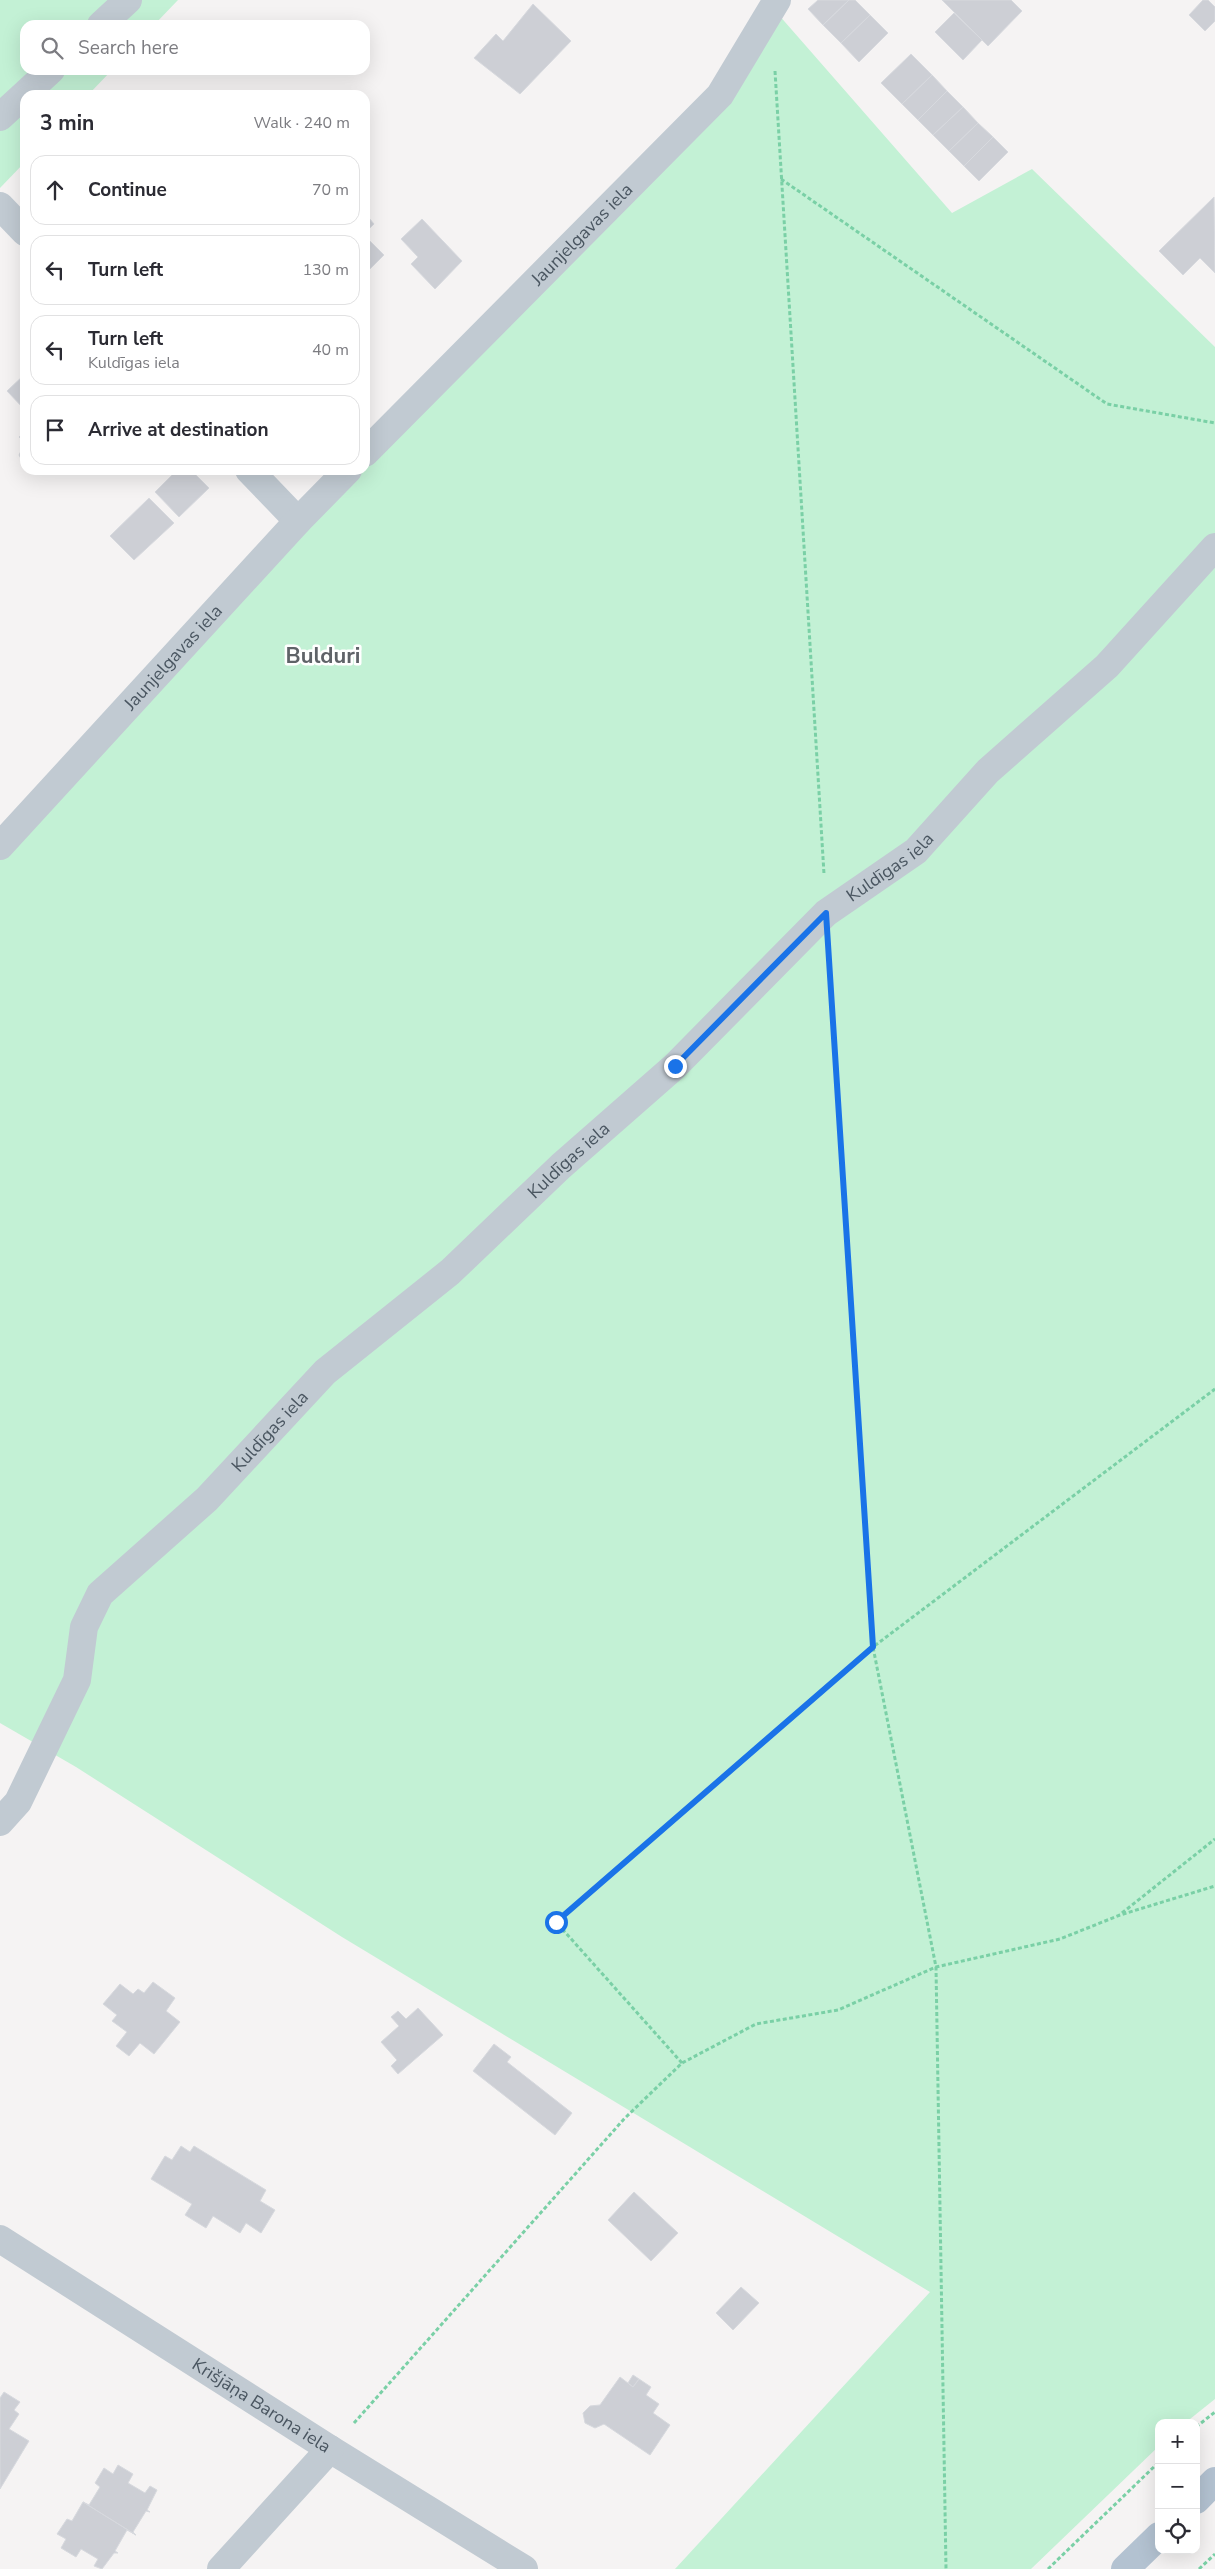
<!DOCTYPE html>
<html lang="en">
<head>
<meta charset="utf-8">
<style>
  body { margin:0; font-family:"Nunito Sans",sans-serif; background:#f2f2f3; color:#2b2b33 }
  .controls { position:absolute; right:15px; bottom:15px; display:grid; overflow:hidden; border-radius:10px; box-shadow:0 5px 20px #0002 }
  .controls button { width:45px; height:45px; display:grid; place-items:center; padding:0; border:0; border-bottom:1px solid #e1e1e2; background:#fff; color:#2b2b33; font:25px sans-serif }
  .stop { position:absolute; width:15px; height:15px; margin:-11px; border:4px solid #1a73e8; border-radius:50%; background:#fff }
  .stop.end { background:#1a73e8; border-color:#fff; box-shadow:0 1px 5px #0008 }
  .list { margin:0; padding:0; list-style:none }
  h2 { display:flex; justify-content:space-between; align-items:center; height:65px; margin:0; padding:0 20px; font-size:21px }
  h2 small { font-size:16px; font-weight:400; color:#7c7c81 }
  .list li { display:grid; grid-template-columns:32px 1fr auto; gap:15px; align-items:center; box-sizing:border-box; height:70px; margin:0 10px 10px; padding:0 10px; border:1px solid #e1e1e2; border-radius:15px }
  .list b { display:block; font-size:19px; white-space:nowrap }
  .list p { margin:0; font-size:16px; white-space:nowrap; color:#7c7c81 }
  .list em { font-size:16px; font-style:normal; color:#7c7c81 }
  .icon { flex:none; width:28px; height:28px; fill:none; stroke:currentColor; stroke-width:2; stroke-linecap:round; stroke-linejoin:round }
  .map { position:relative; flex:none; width:1215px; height:2569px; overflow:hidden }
  .search { position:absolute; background:#fff; box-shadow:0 5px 20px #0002; left:20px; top:20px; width:350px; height:55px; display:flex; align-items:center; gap:12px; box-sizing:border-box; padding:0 18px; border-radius:15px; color:#7c7c81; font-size:19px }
  .panel { position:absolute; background:#fff; box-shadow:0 5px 20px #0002; left:20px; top:90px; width:350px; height:385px; border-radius:15px }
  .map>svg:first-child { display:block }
  .green { fill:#c3f1d5 }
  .building { fill:#cdcfd5; stroke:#d7d9de }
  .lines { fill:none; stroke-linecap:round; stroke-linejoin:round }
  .path { stroke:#7ad0a6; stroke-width:3; stroke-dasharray:4 2.5; stroke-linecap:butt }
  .minor { stroke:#c1cad2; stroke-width:28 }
  .major { stroke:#b3c2d1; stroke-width:28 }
  .route { stroke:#1a73e8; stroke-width:6 }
  .labels { text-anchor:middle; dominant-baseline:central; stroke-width:5; stroke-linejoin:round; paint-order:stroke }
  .street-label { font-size:18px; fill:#4a5661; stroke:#fff }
  .district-label { font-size:22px; font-weight:bold; fill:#5f6368; stroke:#fff }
</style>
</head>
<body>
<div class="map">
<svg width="1215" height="2569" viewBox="0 0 1215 2569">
  <rect width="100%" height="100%" fill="#f5f3f3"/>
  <path class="green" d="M0,0H178L154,25H25V70H112L88,95H25V162L0,188Z
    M771,6L952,213L1032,169L1215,347V2399L1185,2423H1159V2446L1031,2569H675L930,2292L342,1937L76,1767L0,1723V846L348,470H365V453L720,95Z"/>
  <path class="building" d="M818,0H849L823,25L808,9Z
    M849,0H855L870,15L841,43L823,25Z
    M942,0H1011L1022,11L988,46Z
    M1203,0H1208L1215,7V21L1205,31L1189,15Z
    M533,4L571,41L520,94L474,58L496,34L503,41Z
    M954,13L982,40L963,60L935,32Z
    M870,15L888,33L859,62L841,43Z
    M911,54L932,75L902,104L881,83Z
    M932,75L947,91L918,120L902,104Z
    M947,91L963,107L933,135L918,120Z
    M963,107L978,123L949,151L933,135Z
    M978,123L993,137L964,166L949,151Z
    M993,137L1008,152L979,181L964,166Z
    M1214,197L1215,273L1200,258L1183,275L1159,251Z
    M369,218L374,224L365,233V222Z
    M422,219L462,261L435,289L411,264L418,257L401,239Z
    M365,236L384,255L365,274Z
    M25,374V410L7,391Z
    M25,431V466L19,455L25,443L19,437Z
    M177,470H191L209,488L179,517L155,492Z
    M149,498L174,523L134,560L110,536Z
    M153,1982L175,1998L166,2011L180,2022L154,2054L140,2043L129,2056L116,2046L127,2032L112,2021L117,2015L103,2004L120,1984L133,1994L138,1989L144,1993Z
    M418,2008L443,2035L398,2074L391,2066L397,2060L381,2042L399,2026L391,2017L398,2011L406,2019Z
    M494,2044L511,2057L507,2062L572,2113L555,2135L473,2071Z
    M181,2146L190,2152L194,2146L266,2190L260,2201L275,2210L261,2233L246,2223L240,2233L213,2216L206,2228L185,2215L192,2204L151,2179L165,2156L172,2160Z
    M634,2192L678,2233L651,2261L608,2220Z
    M741,2287L759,2303L733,2330L716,2313Z
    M633,2375L639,2379L633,2387L628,2383Z
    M620,2377L633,2387L639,2379L651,2387L646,2395L659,2404L653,2413L670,2425L650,2455L604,2424L595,2428L585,2423L583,2413L590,2406L600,2405Z
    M4,2392L20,2402L14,2410L19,2414L9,2429L29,2441L0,2489V2398Z
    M118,2465L133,2474L128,2483L145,2493L150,2486L157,2490L147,2510L150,2512L146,2511L133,2532L136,2535L83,2502L89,2505L100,2487L95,2483L104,2468L113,2474Z
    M83,2502L136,2535L127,2530L115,2551L118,2553H114L102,2569L94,2566L98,2559L81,2549L76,2557L61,2548L66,2539L57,2534L67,2519L72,2521Z"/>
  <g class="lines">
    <path class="path" d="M775,71L824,874
      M781,179L1107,404L1215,423
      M829,960L873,1647L936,1967L946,2569
      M1122,1913L1215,1839
      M682,2063L556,1922L873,1647L1215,1389
      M354,2423L624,2119L682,2063L756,2024L838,2010L936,1967L1060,1939L1120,1915L1215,1886
      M1196,2427L1215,2412
      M1048,2569L1159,2462
      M1199,2569L1215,2554"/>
    <g class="minor">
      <path d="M101,25L128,0"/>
      <path d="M0,117L51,70"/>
      <path d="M0,206L25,232"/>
      <path id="s1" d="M365,453L720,95L777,0"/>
      <path d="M249,470L298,521"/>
      <path id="s2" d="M0,846L298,521L348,470"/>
      <path id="s3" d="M0,1822L18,1802L77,1680L84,1627L100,1594L207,1499L325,1372L450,1272L561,1166L675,1066L826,913L916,851L988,771L1107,666L1215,547"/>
      <path id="s4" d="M0,2239L330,2449L524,2569"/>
      <path d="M221,2569L330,2449"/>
    </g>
    <path class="major" d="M1196,2500L1215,2481
      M1125,2569L1159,2536"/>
  </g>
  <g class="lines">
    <path class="route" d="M556,1922L873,1647L826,913L675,1066"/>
  </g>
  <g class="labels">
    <g class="street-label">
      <text stroke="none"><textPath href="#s1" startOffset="308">Jaunjelgavas iela</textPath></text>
      <text stroke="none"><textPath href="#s2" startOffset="256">Jaunjelgavas iela</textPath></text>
      <text stroke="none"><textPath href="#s3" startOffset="1328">Kuldīgas iela</textPath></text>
      <text stroke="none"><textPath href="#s3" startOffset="892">Kuldīgas iela</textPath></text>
      <text stroke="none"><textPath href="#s3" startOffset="488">Kuldīgas iela</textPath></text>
      <text stroke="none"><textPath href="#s4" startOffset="310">Krišjāņa Barona iela</textPath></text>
    </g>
    <g class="district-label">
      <text x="323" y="656">Bulduri</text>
    </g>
  </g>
</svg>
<div class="controls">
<button>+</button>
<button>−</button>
<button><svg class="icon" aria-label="locate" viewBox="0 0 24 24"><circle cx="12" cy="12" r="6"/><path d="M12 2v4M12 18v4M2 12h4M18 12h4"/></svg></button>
</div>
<div class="stop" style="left:556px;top:1922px"></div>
<div class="stop end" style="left:675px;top:1066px"></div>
<div class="search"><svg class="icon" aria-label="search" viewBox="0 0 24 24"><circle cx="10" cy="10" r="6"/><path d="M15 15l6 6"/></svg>Search here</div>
<section class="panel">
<h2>3 min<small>Walk · 240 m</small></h2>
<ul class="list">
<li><svg class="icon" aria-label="ahead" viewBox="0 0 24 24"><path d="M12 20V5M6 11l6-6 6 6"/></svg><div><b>Continue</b></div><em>70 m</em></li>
<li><svg class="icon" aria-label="left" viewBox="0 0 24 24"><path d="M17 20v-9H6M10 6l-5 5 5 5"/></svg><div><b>Turn left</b></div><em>130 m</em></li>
<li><svg class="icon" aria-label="left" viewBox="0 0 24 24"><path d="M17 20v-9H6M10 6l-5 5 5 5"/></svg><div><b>Turn left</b><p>Kuldīgas iela</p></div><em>40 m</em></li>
<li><svg class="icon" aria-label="arrive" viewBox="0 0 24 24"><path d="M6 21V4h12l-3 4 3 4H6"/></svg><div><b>Arrive at destination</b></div></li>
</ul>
</section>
</div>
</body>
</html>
